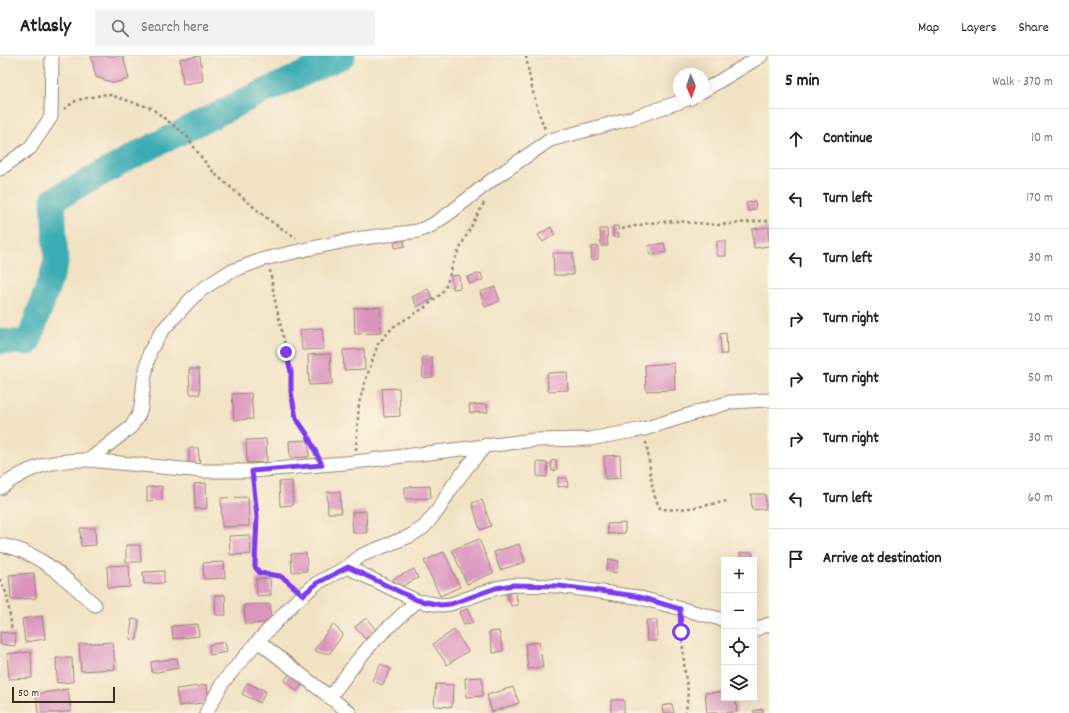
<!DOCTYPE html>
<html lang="en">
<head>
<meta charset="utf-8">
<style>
  body { margin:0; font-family:Dekko,sans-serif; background:#f2f2f2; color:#202124 }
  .controls { position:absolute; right:12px; bottom:12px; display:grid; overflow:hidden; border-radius:0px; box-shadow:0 4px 16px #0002 }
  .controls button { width:36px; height:36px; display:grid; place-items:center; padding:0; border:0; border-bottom:1px solid #e0e0e0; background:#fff; color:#202124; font:20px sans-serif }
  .compass { position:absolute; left:673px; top:12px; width:36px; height:36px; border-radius:50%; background:#fff; box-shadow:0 4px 16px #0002; rotate:178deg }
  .scale { position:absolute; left:12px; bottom:10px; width:103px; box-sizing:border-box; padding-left:4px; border:2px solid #3b2a1e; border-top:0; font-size:11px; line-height:14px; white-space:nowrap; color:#3b2a1e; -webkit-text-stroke:3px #fcf5e5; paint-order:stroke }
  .stop { position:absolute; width:12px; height:12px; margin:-9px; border:3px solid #7c3aed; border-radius:50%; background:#fff }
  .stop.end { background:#7c3aed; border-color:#fff; box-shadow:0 1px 4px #0008 }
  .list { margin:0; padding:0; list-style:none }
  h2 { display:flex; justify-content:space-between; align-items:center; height:52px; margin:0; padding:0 16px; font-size:17px }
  h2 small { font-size:13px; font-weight:400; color:#757577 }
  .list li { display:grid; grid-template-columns:26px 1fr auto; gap:12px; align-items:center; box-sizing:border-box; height:60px; padding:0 16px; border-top:1px solid #e0e0e0 }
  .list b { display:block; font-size:15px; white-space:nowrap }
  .list em { font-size:13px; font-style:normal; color:#757577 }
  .icon { flex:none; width:22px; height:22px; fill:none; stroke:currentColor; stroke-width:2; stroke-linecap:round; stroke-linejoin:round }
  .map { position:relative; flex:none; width:769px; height:657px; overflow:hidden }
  header { display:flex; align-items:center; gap:24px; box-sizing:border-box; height:56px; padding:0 20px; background:#fff; border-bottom:1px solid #e0e0e0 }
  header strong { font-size:19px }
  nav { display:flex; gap:22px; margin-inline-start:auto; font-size:14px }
  .search { width:280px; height:36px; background:#f2f2f2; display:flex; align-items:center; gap:10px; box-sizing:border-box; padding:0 14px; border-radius:0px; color:#757577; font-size:15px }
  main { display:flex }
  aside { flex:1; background:#fff }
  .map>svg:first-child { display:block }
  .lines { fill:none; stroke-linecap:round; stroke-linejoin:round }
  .river { stroke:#3bacb3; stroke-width:25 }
  .building { fill:#da93bd }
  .minor-casing { stroke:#968671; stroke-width:15 }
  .path { stroke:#968671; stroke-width:2.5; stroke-dasharray:3 3; stroke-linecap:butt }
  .minor { stroke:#fff; stroke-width:13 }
  .route { stroke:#7c3aed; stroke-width:5 }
</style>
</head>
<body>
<header>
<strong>Atlasly</strong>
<div class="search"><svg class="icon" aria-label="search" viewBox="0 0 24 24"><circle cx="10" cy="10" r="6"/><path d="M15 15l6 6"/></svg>Search here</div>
<nav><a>Map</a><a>Layers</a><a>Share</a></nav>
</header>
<main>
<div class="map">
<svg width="769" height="657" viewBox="0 0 769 657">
  <rect width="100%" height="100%" fill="#fcf5e5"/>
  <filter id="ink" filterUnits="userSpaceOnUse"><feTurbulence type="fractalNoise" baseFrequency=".025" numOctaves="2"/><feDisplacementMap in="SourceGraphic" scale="8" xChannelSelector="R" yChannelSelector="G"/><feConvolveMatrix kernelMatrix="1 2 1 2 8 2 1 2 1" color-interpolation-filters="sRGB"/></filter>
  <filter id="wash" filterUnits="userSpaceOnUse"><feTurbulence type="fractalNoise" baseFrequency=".012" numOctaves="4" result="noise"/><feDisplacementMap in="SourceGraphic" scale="16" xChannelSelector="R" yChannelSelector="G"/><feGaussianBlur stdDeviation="0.9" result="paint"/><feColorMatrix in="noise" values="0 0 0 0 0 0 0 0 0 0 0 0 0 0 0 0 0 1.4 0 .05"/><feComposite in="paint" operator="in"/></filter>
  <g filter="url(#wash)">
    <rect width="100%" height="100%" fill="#f2e2c4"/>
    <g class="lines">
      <path class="river" d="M0,285L28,287L56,207L53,144L141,96L250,42L343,0"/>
    </g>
    <g id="blocks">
      <path class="building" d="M91,0H123L129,23L114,27L96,21Z
        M200,0L203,25L183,28L180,3Z
        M755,145L756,153L748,155L746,147Z
        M613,170H618L619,181H613Z
        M551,171L555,178L543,186L538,179Z
        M769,171V190L754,192L752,173Z
        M600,173H607L608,190H601Z
        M404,184L405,190L395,192L394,186Z
        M717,185H726V200H717Z
        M664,187L666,196L650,199L648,190Z
        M598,190V203L592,204L591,191Z
        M553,197H573V219H554Z
        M481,217L483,224L470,228L467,221Z
        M459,219L460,232L453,233L451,220Z
        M495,231L500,245L485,251L480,236Z
        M428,233L433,243L417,251L412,241Z
        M380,251L381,277L355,278L354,252Z
        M322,272L324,293L302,294L300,274Z
        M726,277L727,298H721L720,278Z
        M364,293L365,313L344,314L343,294Z
        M330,298L332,328L309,329L308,299Z
        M422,301H432L433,321L423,322Z
        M674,307L675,334L646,335L645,309Z
        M189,313H199L200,338H190Z
        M567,316L568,334L548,335L547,317Z
        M399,332L400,360L384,361L382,333Z
        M251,337L253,363L234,364L232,338Z
        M487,348L488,356L470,357L469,349Z
        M266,383L267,406L247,407L246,384Z
        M309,384V401L290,402L289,385Z
        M189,392H198L200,408H189Z
        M620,399L621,422L605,423L604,400Z
        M556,404L557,414L552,415L551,405Z
        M537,406L548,407L547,421L537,420Z
        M558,422H567L568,430L558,431Z
        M292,425L293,449L280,450L279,426Z
        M206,427L207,452L195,453L194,428Z
        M162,430V444L147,445V431Z
        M430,430L431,442L405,443V431Z
        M327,436H340L341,457H328Z
        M751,438H765L766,453L752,454Z
        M248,441L249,470L222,471L221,442Z
        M482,444L491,470L480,474L472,447Z
        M366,455L367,477H353L352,456Z
        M625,467V477L608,478L607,468Z
        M80,472H95L96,489L81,490Z
        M250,479L251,498L230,499L229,480Z
        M479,483L493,517L467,528L452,494Z
        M519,488L525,506L500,514L494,496Z
        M126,489H140L141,506H126Z
        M444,496L460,531L440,540L424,505Z
        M752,496L753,504H741L740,497Z
        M306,497L307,515L292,516L291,498Z
        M609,503L619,505L616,517L606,515Z
        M224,506L225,522L204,523L203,507Z
        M129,509L130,531L108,532L107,510Z
        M414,513L418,522L398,532L393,523Z
        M164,515V527L144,528L143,516Z
        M34,517L36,542L11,544L9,519Z
        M270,522L271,539L257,540L256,523Z
        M515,534L518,549L511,550L507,536Z
        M215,539H225L226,559H216Z
        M270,548L271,567L245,568L244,549Z
        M467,553L473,566L464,569L459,556Z
        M42,560L45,583L25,586L22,563Z
        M366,562L376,574L365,583L355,571Z
        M132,563L139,564L137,584L130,583Z
        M646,564H657V585H647Z
        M198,568L199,580L173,583L172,570Z
        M333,568L343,578L330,597H320L314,594Z
        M454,574L468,595L447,609L433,588Z
        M499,575L503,595L493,597L489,576Z
        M0,576L16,578L15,590L0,588Z
        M113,586L115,613L81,615L79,588Z
        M225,586L227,596L210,599L209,589Z
        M539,586L543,611L528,613L525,588Z
        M31,596L32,622L9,623L7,598Z
        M56,602H72L73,626L57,627Z
        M177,602L179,612L152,617L151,606Z
        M381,608L391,613L382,629L372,624Z
        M291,616L304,626L297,635L284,625Z
        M482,621L483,640L466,641L465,622Z
        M247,627L266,635L260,647L242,638Z
        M436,628L453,629L452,651L434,650Z
        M207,629L209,646L179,650L176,633Z
        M513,631L519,647L492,656L487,639Z
        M68,633L71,655L59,657H38L36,638Z
        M724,636V642H736L737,656L707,657L705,637Z
        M611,644H624V657H611Z
        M672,648L674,657H663L662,650Z
        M763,653V657H754L753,655Z"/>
    </g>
  </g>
  <g filter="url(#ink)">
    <use href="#blocks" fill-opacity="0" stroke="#968671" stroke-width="1"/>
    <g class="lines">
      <defs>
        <path id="minor" d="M703,35L761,0
          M0,113L30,92L51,61L52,0
          M89,404L131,371L138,360L141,352L144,324L150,295L162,275L191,243L204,232L229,216L264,203L312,192L356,183L418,175L432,169L451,156L493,123L550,84L632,62L691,42
          M0,432C28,411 54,403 89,404L203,415H252L355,406L534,384L590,383L644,373L730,346L769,344
          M0,489C38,494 68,525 95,549
          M347,511L417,545L441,549L451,548L496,532L513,529L559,530L637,541L724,564
          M754,572L757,573L769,568
          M258,585L350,657
          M330,641L360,601L375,584L417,545
          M206,657L223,626L258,585L295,546L317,527L347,511L362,499L410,480L424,471L438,454L452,431L468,410L486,389"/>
      </defs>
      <use href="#minor" class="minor-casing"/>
      <path class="path" d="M526,0C530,25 535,49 545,73
        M64,53L77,44L107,38L151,52L186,79L201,101L215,118L269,164L296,182
        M622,173L649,167L675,165L718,169L760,165H769
        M270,214L274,240L291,316V336L296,362L307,378L316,397
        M646,386C651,407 649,433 660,452C672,457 713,448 727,445
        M356,394L359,347L366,323L378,288L393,271L424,252L441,238L446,230L454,205L464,184L485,145
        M254,428L257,460L255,511L260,517C274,522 283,518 294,530
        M0,523L7,539L12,575
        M681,566L685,619L688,635L686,657"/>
      <use href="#minor" class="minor"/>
    </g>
  </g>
  <g class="lines" filter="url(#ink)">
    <path class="route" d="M286,296L291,316V336L296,362L307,378L322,409L252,415L257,460L255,507V511L260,517L280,520L286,524L303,539L317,527L348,511L417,544L441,549L451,548L496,532L513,529L559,530L600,535L636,540L680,553L681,576"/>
  </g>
</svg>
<div class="controls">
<button>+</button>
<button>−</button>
<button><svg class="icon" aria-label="locate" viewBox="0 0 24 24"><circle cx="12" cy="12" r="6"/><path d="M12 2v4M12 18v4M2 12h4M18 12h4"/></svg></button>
<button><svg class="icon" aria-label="layers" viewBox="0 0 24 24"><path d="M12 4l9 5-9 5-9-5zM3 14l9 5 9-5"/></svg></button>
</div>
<svg class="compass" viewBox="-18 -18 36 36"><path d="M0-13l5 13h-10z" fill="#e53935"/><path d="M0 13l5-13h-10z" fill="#757577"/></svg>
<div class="scale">50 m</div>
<div class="stop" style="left:681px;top:576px"></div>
<div class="stop end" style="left:286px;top:296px"></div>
</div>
<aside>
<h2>5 min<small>Walk · 370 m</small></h2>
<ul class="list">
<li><svg class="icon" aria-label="ahead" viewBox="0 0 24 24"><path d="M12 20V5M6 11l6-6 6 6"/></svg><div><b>Continue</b></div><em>10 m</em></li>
<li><svg class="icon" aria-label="left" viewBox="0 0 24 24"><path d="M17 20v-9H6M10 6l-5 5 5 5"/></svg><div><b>Turn left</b></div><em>170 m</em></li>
<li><svg class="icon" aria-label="left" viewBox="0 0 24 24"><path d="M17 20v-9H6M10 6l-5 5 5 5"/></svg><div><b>Turn left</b></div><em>30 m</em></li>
<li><svg class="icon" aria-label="right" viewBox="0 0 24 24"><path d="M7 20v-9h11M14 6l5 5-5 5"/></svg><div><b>Turn right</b></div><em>20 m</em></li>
<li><svg class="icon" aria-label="right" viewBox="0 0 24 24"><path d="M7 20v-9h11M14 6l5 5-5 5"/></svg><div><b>Turn right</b></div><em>50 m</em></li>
<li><svg class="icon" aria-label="right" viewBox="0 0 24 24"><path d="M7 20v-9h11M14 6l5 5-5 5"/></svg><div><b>Turn right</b></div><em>30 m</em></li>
<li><svg class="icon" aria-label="left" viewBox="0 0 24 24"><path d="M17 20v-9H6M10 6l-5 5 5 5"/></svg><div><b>Turn left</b></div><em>60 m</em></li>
<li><svg class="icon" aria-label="arrive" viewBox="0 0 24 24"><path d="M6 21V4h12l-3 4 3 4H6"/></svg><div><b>Arrive at destination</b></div></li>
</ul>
</aside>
</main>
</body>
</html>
